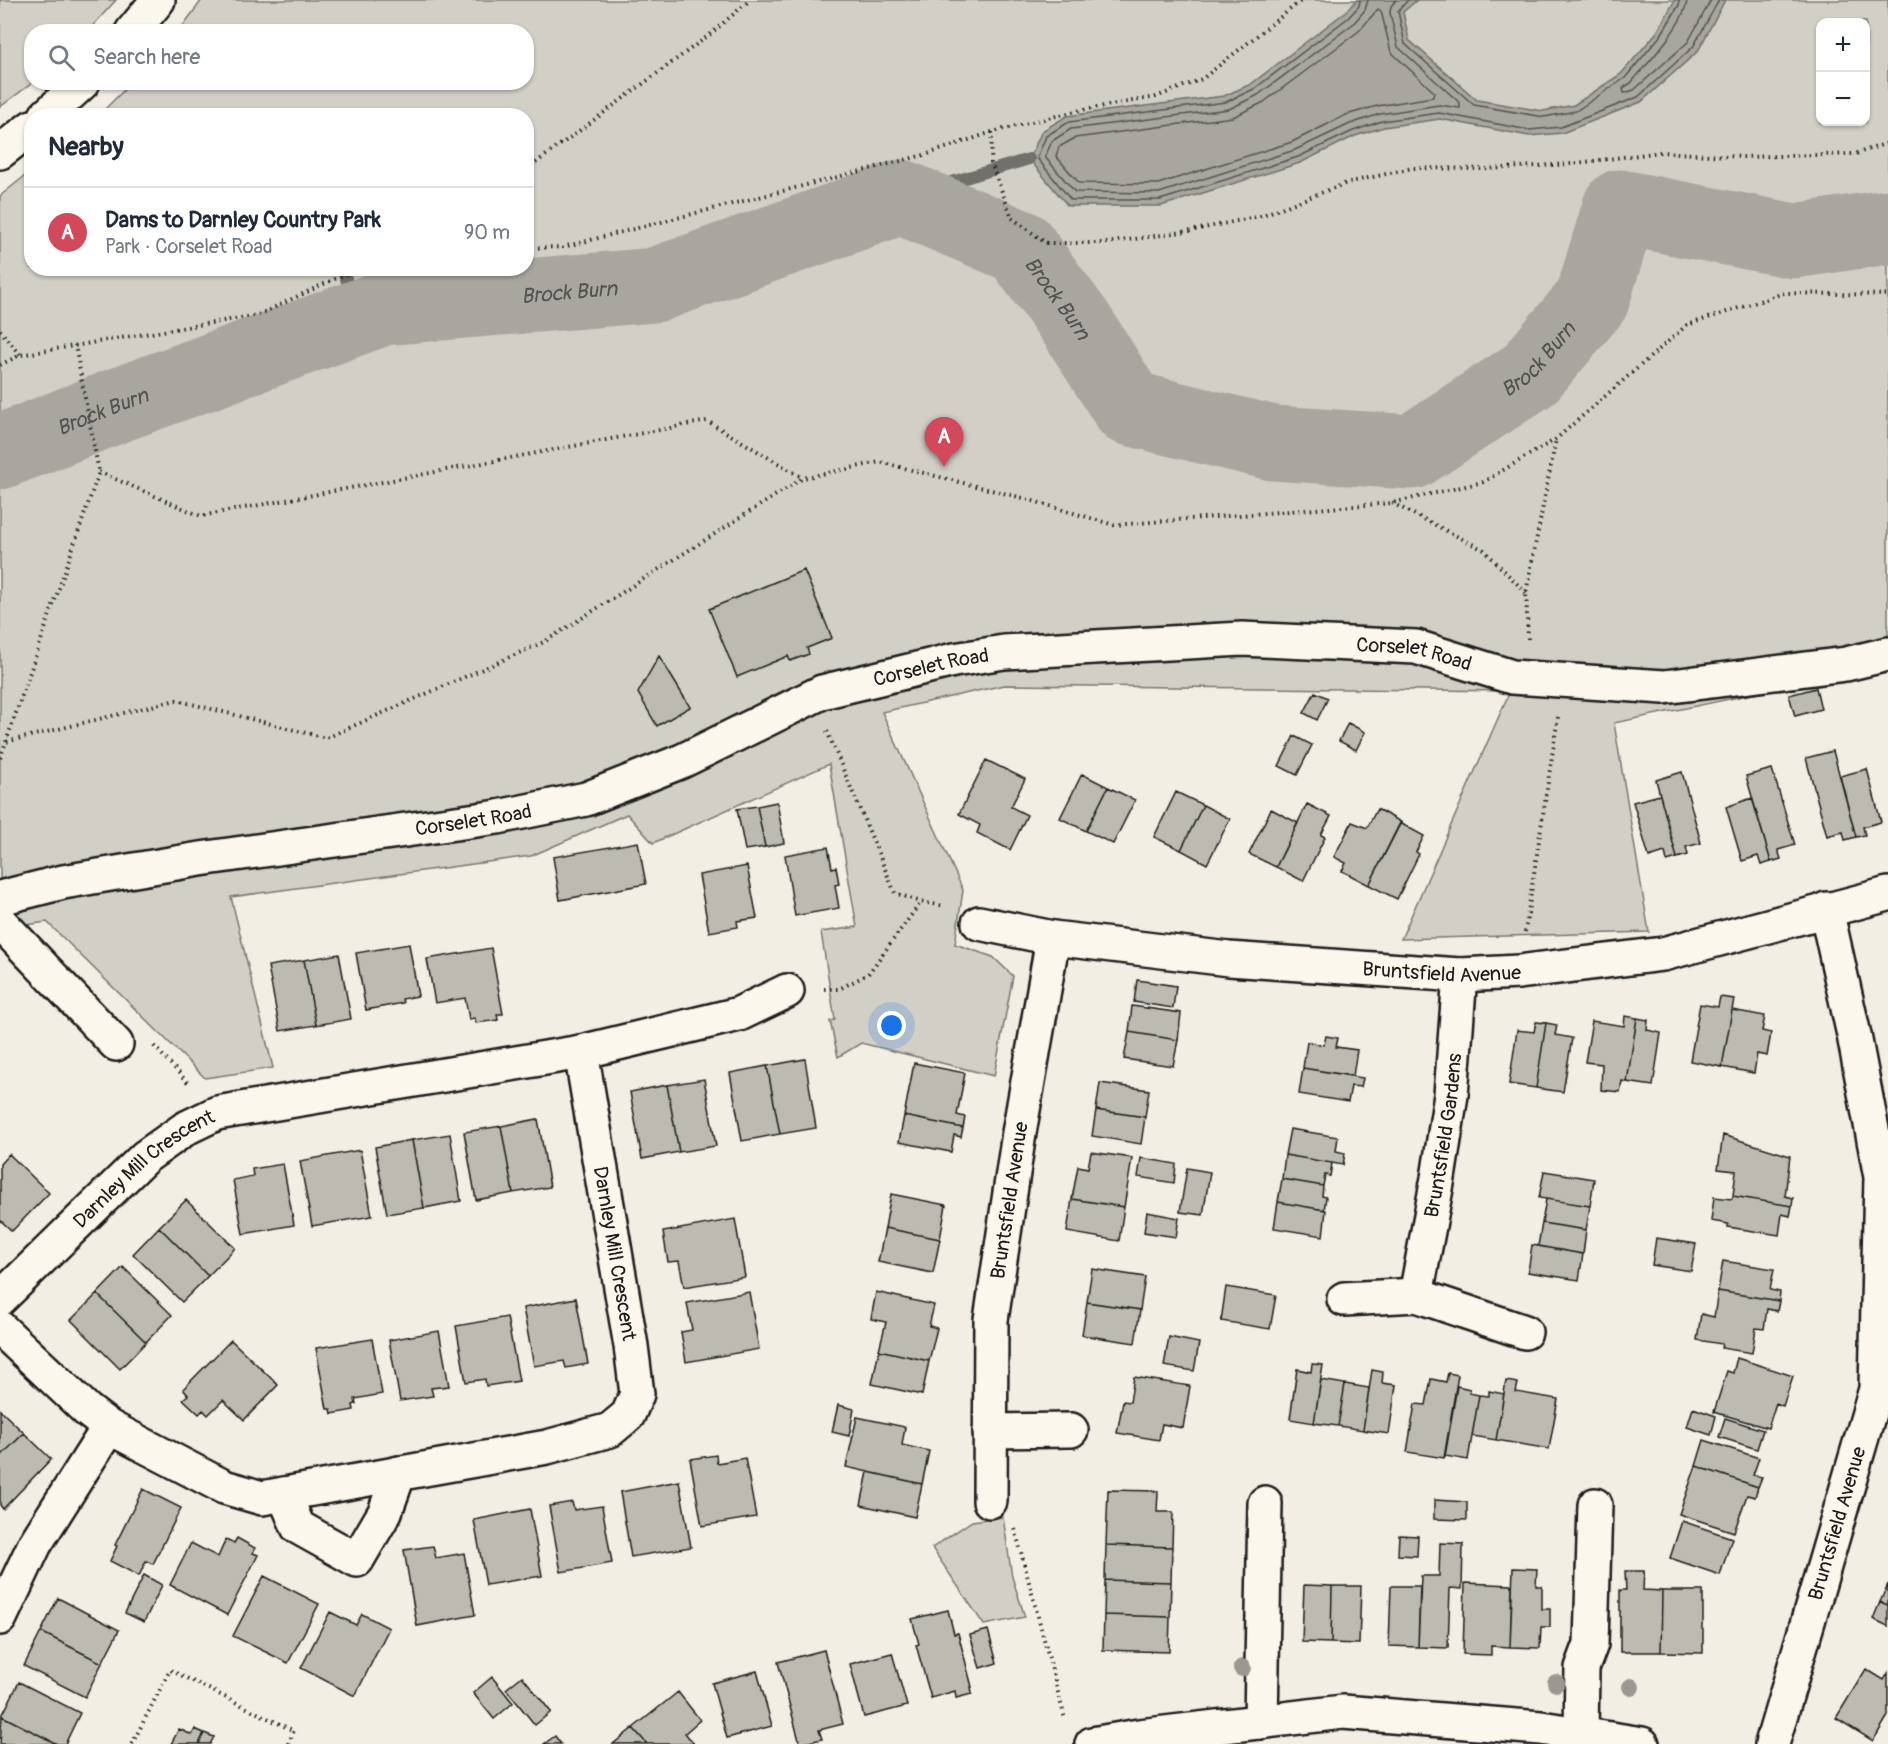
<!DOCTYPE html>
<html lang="en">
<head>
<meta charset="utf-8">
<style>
  body { margin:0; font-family:Pangolin,sans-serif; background:#f6f6f7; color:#1f2937 }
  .controls { position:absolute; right:18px; top:18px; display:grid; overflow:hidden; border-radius:12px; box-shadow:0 2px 4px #0004 }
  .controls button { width:54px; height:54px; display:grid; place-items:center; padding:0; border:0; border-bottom:2px solid #e0e1e3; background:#fff; color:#1f2937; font:30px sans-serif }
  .you { position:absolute; left:892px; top:1026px; width:21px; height:21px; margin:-15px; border:4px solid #fff; border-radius:50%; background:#1a73e8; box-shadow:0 0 0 9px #1a73e833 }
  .badge { display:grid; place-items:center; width:39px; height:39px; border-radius:50%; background:#d1495b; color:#fff; font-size:20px; font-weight:700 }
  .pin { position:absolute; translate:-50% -50px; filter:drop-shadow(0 2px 3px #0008) }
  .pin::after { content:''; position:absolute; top:32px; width:21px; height:18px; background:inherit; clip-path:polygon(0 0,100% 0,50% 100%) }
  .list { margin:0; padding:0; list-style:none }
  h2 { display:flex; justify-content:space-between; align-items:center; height:78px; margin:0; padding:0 24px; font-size:26px }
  h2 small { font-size:20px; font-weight:400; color:#747a83 }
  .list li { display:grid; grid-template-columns:39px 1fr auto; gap:18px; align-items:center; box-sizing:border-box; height:90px; padding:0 24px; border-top:2px solid #e0e1e3 }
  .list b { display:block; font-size:22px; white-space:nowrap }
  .list p { margin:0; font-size:20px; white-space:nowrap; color:#747a83 }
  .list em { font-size:20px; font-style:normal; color:#747a83 }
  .icon { flex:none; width:33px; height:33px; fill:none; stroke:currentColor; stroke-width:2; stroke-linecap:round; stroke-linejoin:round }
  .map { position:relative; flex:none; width:1888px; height:1744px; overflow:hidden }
  .search { position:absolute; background:#fff; box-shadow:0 2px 4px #0004; left:24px; top:24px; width:510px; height:66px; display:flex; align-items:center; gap:15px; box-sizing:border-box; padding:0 21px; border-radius:24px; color:#747a83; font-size:22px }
  .panel { position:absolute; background:#fff; box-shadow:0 2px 4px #0004; left:24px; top:108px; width:510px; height:168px; border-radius:24px }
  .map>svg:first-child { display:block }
  .green { fill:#d2cfc6; stroke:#777671; stroke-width:1.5; fill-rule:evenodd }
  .water { fill:#a9a6a0; stroke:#716f6b; stroke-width:1.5 }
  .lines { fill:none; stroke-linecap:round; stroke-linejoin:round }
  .shore { stroke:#545351; stroke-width:1.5 }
  .stream { stroke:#716f6b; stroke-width:12 }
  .river { stroke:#a9a6a0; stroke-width:75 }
  .building { fill:#bdbab1; stroke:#1c1c1c; stroke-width:1.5 }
  .minor-casing { stroke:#1c1c1c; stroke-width:38 }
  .path { stroke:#1c1c1c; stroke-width:4; stroke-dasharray:1.5 4.5; stroke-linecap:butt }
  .minor { stroke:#fbf7ec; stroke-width:33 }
  .tree { fill:#9b9892 }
  .labels { text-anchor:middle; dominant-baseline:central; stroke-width:5; stroke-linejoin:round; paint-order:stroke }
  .street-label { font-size:20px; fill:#1c1c1c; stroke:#fbf7ec }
  .water-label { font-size:21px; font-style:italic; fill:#545351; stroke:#fbf7ec }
</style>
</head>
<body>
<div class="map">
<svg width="1888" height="1744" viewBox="0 0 1888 1744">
  <rect width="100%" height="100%" fill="#f2eee4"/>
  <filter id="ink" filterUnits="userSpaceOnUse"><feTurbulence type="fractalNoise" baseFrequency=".0167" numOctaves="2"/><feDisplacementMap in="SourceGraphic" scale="12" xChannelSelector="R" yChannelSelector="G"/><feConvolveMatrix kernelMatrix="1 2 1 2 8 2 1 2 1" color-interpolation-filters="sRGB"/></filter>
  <g filter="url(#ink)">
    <path class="green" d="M0,0H116L88,31L32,32V83L0,107Z
      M202,0H1888V666L1614,723L1649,932L1401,939L1510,691L1004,685L882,712L963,890L955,944L993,957L1013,976L994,1076L861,1043L838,1057L830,1021L835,1020L821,932L857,927L829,764L653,843L627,814L531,856L231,897L273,1068L205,1078L47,922L12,927L0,933V196L31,171L32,268H526V116L99,115L131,83L526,82V32L179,31ZM1820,22H1866V122H1820Z
      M1003,1517L1012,1577L1025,1617L984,1625L932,1548L972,1521Z"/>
    <path class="water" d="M1357,0H1417L1403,12L1409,40L1477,100L1543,111L1574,105L1621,74L1657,32L1675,0H1725L1698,51L1641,102L1562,133L1529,136L1440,119L1384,127L1355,136L1300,163L1161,206H1068L1029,159L1042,131L1067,116L1224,96L1251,84L1344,13Z"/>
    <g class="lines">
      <path class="shore" d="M1360,0L1359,6L1348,18L1254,89L1226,102L1069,122L1046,136L1037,158L1071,200H1160L1298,157L1353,131L1382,121L1439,113L1529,130L1561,127L1638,97L1693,47L1719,0
        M1368,0L1365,10L1353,24L1258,95L1229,109L1071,129L1052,141L1045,157L1075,192L1159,193L1295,150L1350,124L1380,114L1439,105L1460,108V103L1398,47L1390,13L1391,6L1396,0
        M1408,0L1398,11L1405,44L1474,105L1544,117L1576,111L1625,78L1661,35L1679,5V0
        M1687,0C1685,24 1647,64 1631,83L1623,88L1624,93L1634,90L1688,42L1711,0
        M1378,9L1381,11L1391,52L1434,92L1433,97L1377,106L1346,115L1292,142L1158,184L1079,183L1056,156L1059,147L1075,138L1233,117L1264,102L1359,31Z"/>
      <path class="stream" d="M901,197L1029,159
        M342,268L360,316"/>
      <path class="river" id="s1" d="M0,452L121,404L383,308L655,285L901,197L1020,247L1077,325L1129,408L1273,443L1412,452L1529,375L1592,300L1620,207L1794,241L1888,227"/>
    </g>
    <path class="building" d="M804,570L832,638L807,648L809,654L790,661L788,656L737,677L709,609Z
      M659,656L690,707L657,726L638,693Z
      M1816,688L1821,709L1795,716L1789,695Z
      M1315,692L1328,698L1317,720L1304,713Z
      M1348,723L1365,732L1356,750L1339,741Z
      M1294,736L1312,745L1297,775L1279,766Z
      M1833,751L1856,837L1845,840L1843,832L1827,836L1806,758Z
      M986,760L1025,779L1011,807L1027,815L1010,850L977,833L980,825L959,814Z
      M1772,769L1795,845L1778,850L1781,859L1771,862L1746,776Z
      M1867,769L1881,822L1863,827L1865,835L1856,837L1840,776Z
      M1682,772L1701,843L1686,847L1688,855L1677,858L1656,780Z
      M1082,774L1108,787L1086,831L1060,818Z
      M1108,787L1135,800L1113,844L1086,831Z
      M1176,792L1203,805L1181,850L1154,837Z
      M1660,795L1677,858L1667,861L1665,852L1649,857L1633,802Z
      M1752,798L1771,862L1761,865L1758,856L1742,861L1726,807Z
      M777,802L784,843L765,847L757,806Z
      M1307,804L1331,816L1321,835L1325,837L1303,881L1276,867Z
      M1203,805L1230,819L1207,864L1181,850Z
      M757,806L765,847L745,850L737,809Z
      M1271,809L1298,823L1276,867L1249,854Z
      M1377,809L1401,822L1369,885L1342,871L1346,863L1334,857L1352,822L1367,828Z
      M1400,823L1424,836L1416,852L1419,854L1397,899L1369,885Z
      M638,842L646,884L560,900L553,857Z
      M828,847L832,868L836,867L839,884L835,885L839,908L795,916L785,855Z
      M747,866L757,918L737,921L738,927L709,932L699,875Z
      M409,944L418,996L402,999L403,1003L366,1010L356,953Z
      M491,948L503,1014H497L498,1020L476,1023L475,1018L469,1019L465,998L435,1003L427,959Z
      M339,954L351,1019L316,1025L304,960Z
      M304,960L316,1025L280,1031L268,966Z
      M1137,980L1176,986L1173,1008L1134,1002Z
      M1720,997L1734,999L1722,1067L1690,1061L1700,1004L1718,1007Z
      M1132,1006L1181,1013L1178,1040L1129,1032Z
      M1732,1010L1765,1016L1762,1031L1771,1033L1767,1056L1757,1054L1754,1073L1722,1067Z
      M1625,1016L1637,1018L1627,1082L1622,1081L1620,1092L1601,1090L1602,1064L1585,1062L1592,1021L1624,1026Z
      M1637,1018L1648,1020L1647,1030L1661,1033L1653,1086L1627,1082Z
      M1536,1022L1546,1023L1536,1088L1509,1084L1517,1030L1534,1032Z
      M1546,1023L1557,1025L1555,1035L1572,1038L1563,1092L1536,1088Z
      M1129,1032L1178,1040L1173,1066L1124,1059Z
      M1326,1036L1338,1038L1336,1047L1357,1050L1353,1076L1303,1068L1307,1042L1324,1045Z
      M805,1059L816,1128L780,1134L767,1066Z
      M914,1063L965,1073L957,1115L965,1117L963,1128L904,1116Z
      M767,1066L780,1134L742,1141L730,1073Z
      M1303,1068L1363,1078L1361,1087L1351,1086L1348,1102L1299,1094Z
      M704,1079L716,1146L679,1152L667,1085Z
      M1100,1083L1149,1090L1145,1117L1096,1110Z
      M667,1085L679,1152L642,1159L630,1092Z
      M1096,1110L1145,1117L1141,1144L1092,1136Z
      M904,1116L963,1128L961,1137L954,1135L951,1152L899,1142Z
      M538,1119L550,1187L513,1193L501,1126Z
      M501,1126L513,1193L476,1200L464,1132Z
      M1290,1129L1338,1137L1336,1151L1345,1153L1343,1165L1285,1155Z
      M450,1134L461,1201L424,1208L412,1140Z
      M1723,1135L1790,1156L1785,1196L1793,1198L1792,1206L1733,1196L1736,1171L1718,1169Z
      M412,1140L424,1208L387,1214L375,1147Z
      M360,1150L372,1216L312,1226L300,1161Z
      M1091,1152L1132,1158L1124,1207L1072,1199L1078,1166L1088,1168Z
      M9,1154L49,1193L12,1231L0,1220V1164Z
      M1285,1155L1332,1163L1330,1176L1325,1175L1323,1186L1282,1179Z
      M1141,1158L1176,1164L1174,1183L1138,1177Z
      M283,1164L294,1225L243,1234L233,1180L253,1176L252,1169Z
      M1187,1168L1210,1172L1203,1215L1180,1212Z
      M1544,1171L1594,1179L1590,1206L1539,1198Z
      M1282,1179L1323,1186L1322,1196L1326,1197L1324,1210L1278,1202Z
      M891,1194L946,1205L940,1239L885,1228Z
      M1733,1196L1792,1206L1790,1216L1782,1214L1779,1235L1728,1227V1224L1711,1221L1714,1197L1732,1199Z
      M1072,1199L1124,1207L1119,1241L1067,1232Z
      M1546,1199L1590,1206L1586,1230L1542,1223Z
      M186,1200L235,1248L208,1276L159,1227Z
      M1278,1202L1326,1210L1323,1236L1274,1228Z
      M1147,1212L1179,1218L1176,1237L1144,1232Z
      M735,1219L745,1277L684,1287L679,1261L668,1262L663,1232Z
      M1542,1223L1586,1230L1583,1254L1538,1246Z
      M159,1227L208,1276L182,1302L133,1254Z
      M885,1228L940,1239L933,1273L878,1262Z
      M1656,1238L1696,1244L1691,1271L1652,1265Z
      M1532,1245L1583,1254L1579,1280L1528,1272Z
      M1723,1261L1774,1269L1770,1290L1780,1292L1779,1301L1718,1291Z
      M123,1267L172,1315L146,1342L97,1294Z
      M1092,1269L1145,1277L1140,1310L1087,1302Z
      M1226,1287L1276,1295L1270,1329L1221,1321Z
      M1718,1291L1779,1301L1777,1311L1767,1309L1764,1329L1756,1328L1752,1353L1721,1348L1722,1344L1697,1340L1701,1314L1714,1317Z
      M749,1292L759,1349L686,1362L681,1332L692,1330L687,1303Z
      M876,1292L934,1305L929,1326L937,1328L929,1361L879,1350L886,1322L871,1319Z
      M97,1294L146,1342L120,1369L71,1320Z
      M576,1298L588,1364L566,1368L564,1361L534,1366L523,1308Z
      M1087,1302L1140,1310L1135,1343L1082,1335Z
      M507,1317L519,1381L486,1386L485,1379L466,1382L456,1326Z
      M439,1331L449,1386L431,1388L433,1396L400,1401L389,1340Z
      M1169,1337L1199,1343L1194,1371L1164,1366Z
      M372,1339L382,1394L355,1399L356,1404L353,1405L354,1410L332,1414L331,1409H327L316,1348Z
      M231,1340L278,1385L244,1420L223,1400L208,1415L203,1410L199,1414L183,1399L188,1395L183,1389Z
      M879,1350L929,1361L922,1395L872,1384Z
      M1737,1358L1793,1376L1783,1406L1776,1403L1768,1428L1714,1412L1727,1371L1733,1373Z
      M1312,1364L1323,1365L1314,1423L1290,1419L1297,1369L1311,1372Z
      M1372,1370L1383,1372L1382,1383L1396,1385L1389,1434L1363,1430Z
      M1448,1373L1458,1375L1444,1458L1407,1452L1415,1404L1426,1405L1431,1379L1446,1382Z
      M1134,1377L1190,1386L1183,1428L1162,1424L1159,1440L1117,1433L1123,1401L1130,1402Z
      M1321,1380L1345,1384L1338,1426L1314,1423Z
      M1506,1381L1518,1383L1516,1392L1558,1399L1549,1449L1496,1440Z
      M1345,1384L1369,1388L1363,1430L1338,1426Z
      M1457,1386L1470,1389L1469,1393L1479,1395L1468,1460L1445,1456Z
      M1489,1391L1504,1394L1496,1440L1472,1436L1479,1395L1489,1396Z
      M838,1405L854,1409L849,1436L832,1432Z
      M1693,1408L1716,1416L1711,1435L1687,1427Z
      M0,1410L24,1433L0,1457Z
      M857,1417L905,1427L902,1445L929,1451L922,1484L846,1467Z
      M1725,1418L1763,1430L1757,1449L1719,1437Z
      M24,1433L51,1459L3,1509L0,1505V1457Z
      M1704,1440L1759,1458L1753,1475L1762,1477L1758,1487L1696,1466Z
      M716,1455L717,1463L745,1458L756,1517L702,1526L690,1459Z
      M1696,1466L1758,1487L1755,1497L1747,1495L1734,1532L1679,1514Z
      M868,1472L922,1484L915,1517L861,1505Z
      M679,1481L691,1547L631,1557L620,1492Z
      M143,1489L181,1508L153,1564L146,1561L139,1576L110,1561L117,1546L115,1545Z
      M1108,1490L1158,1491L1157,1512H1173L1172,1547L1106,1545Z
      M1434,1500L1467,1502V1520L1434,1519Z
      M572,1502L574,1510L602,1506L612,1563L561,1572L549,1506Z
      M530,1509L542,1576L486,1585L474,1520Z
      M1682,1521L1732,1538L1720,1575L1670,1558Z
      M1399,1535L1418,1536L1417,1556L1398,1555Z
      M237,1538L255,1548L253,1553L258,1555L227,1615L170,1585L191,1543L218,1557L226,1539L234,1543Z
      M1440,1543L1463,1544L1462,1589L1450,1588L1448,1648L1418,1647L1421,1576H1439Z
      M1106,1545L1172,1547L1171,1582L1105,1580Z
      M433,1546L436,1558L464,1553L475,1615L417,1626L404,1550Z
      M1513,1568L1537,1569L1536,1586H1542V1609H1550V1627H1541L1540,1648L1510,1647Z
      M1625,1571H1644L1643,1590L1662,1591L1661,1652H1620V1590H1626Z
      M144,1575L162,1585L144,1622L125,1613Z
      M264,1576L319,1604L288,1663L233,1636Z
      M1105,1580L1171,1582L1170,1617L1104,1615Z
      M1465,1583L1512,1585L1510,1647L1491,1646V1655L1463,1654Z
      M1888,1584V1605L1880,1602Z
      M1304,1585L1332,1586L1331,1643L1302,1642Z
      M1332,1586H1361L1359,1644L1331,1643Z
      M1391,1586H1420L1418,1647L1389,1646Z
      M1662,1591H1703V1653L1661,1652Z
      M58,1598L119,1630L102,1663L41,1632Z
      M1880,1602L1888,1605V1626L1873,1619Z
      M948,1610L954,1634L958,1633L972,1687H971L972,1694L956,1698L955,1691L931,1698L916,1645L919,1644L912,1619Z
      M330,1612L356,1625L362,1614L389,1628L355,1696L301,1668Z
      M1104,1615L1170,1617L1169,1652L1103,1650Z
      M988,1630L997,1663L980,1668L970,1635Z
      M41,1632L102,1663L85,1697L24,1666Z
      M824,1650L843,1724L819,1730L822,1739L800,1744L778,1662Z
      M892,1653L907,1706L864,1717L850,1664Z
      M1866,1669L1884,1680L1888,1673V1716L1873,1741L1836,1718Z
      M757,1671L772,1726L727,1738L712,1683Z
      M522,1676L551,1712L535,1725L506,1689Z
      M492,1677L513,1703L494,1719L473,1693Z
      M19,1682L80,1713L65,1744H57L2,1716Z
      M678,1692L700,1720L685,1733L694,1744H647L633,1728Z
      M2,1716L57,1744H0Z
      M633,1728L647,1744H613Z
      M179,1729L192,1735L195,1729L204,1733L199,1744H171Z
      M204,1733L214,1737L210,1744H199Z
      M555,1736L561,1744H544Z"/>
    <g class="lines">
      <defs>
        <g id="minor">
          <path d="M132,32L158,0"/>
          <path d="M46,116L83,82"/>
          <path d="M0,152L32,127"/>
          <path id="s2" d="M0,898L63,882L200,859L498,817L586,799L682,761L822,692L954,660L1004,652L1242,639L1416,647L1512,677L1664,687L1846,664L1888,654"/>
          <path d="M0,922L116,1044"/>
          <path id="s3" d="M979,923L1053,938L1229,959L1460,975L1519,972L1663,954L1888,894"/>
          <path d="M581,1052L739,1014L787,991"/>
          <path id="s4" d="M1416,1295L1438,1178L1451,1095L1460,975"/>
          <path id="s5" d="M0,1299L145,1157L186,1128L217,1113L581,1052L631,1346L637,1394L628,1415L610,1430L547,1447L262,1498L224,1487L109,1427L87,1410L0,1328"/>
          <path d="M1344,1299L1416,1295L1525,1332"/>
          <path d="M990,1431L1071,1430"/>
          <path d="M284,1494L298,1527L357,1560L385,1512L399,1473"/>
          <path id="s6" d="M990,1501L991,1320L1019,1133L1053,938"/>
          <path d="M0,1618L35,1544L109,1427"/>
          <path d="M1261,1722L1265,1503"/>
          <path d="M1581,1734L1582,1668L1591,1644L1595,1505"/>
          <path d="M1092,1744L1139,1736L1343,1712L1541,1728L1642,1744"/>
          <path id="s7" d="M1772,1744L1876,1389L1881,1177L1854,1035L1826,909"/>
        </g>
      </defs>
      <use href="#minor" class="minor-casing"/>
      <path class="path" d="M992,132L991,163L1012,218L1046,243H1106L1190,231L1260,216L1347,183L1412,168L1488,169L1570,164L1661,152L1743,157L1855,154L1888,143
        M526,170L708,36L750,0
        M526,248L563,247L928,154L992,132L1076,111L1156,97L1202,79L1302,0
        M0,330L20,355
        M0,365L20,355L258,315L358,268
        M99,472L201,516L707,421L803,478
        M1392,503L1484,550L1526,593
        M1528,639L1526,593L1556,439
        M827,731L895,893L921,902
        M6,742L99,472L75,345
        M0,758L6,742L176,700L326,738L544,642L803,478L880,462L1023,498L1114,525L1392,503L1483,482L1556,439L1687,325L1784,293L1888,295
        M1525,932L1558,717
        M824,989H839L868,974L921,902L945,906
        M154,1046L190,1085
        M1015,1529L1065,1719
        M132,1744L170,1670L294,1731L288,1744"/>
      <use href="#minor" class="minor"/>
    </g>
    <g class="tree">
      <circle cx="1242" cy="1668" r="9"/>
      <circle cx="1556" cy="1683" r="9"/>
      <circle cx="1631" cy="1687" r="9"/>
    </g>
  </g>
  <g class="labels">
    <g class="street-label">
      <text stroke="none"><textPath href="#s2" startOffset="1452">Corselet Road</textPath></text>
      <text stroke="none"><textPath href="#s2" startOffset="966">Corselet Road</textPath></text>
      <text stroke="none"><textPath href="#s2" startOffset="480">Corselet Road</textPath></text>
      <text stroke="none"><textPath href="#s3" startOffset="466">Bruntsfield Avenue</textPath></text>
      <text stroke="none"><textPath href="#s4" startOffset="162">Bruntsfield Gardens</textPath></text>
      <text stroke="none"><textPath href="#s5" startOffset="195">Darnley Mill Crescent</textPath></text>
      <text stroke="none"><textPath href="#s6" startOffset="302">Bruntsfield Avenue</textPath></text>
      <text stroke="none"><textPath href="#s5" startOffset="861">Darnley Mill Crescent</textPath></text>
      <text stroke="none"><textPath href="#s7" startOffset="230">Bruntsfield Avenue</textPath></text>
    </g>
    <g class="water-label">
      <text stroke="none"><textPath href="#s1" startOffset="596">Brock Burn</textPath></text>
      <text stroke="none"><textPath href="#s1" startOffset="1136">Brock Burn</textPath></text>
      <text stroke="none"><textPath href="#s1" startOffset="1712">Brock Burn</textPath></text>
      <text stroke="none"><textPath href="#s1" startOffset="110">Brock Burn</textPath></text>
    </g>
  </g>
</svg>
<div class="controls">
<button>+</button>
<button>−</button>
</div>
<div class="you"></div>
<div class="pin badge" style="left:944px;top:467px">A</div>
<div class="search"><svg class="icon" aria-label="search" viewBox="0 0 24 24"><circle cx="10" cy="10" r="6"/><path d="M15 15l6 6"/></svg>Search here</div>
<section class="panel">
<h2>Nearby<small></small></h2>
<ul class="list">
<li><span class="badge">A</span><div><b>Dams to Darnley Country Park</b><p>Park · Corselet Road</p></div><em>90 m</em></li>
</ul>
</section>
</div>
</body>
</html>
